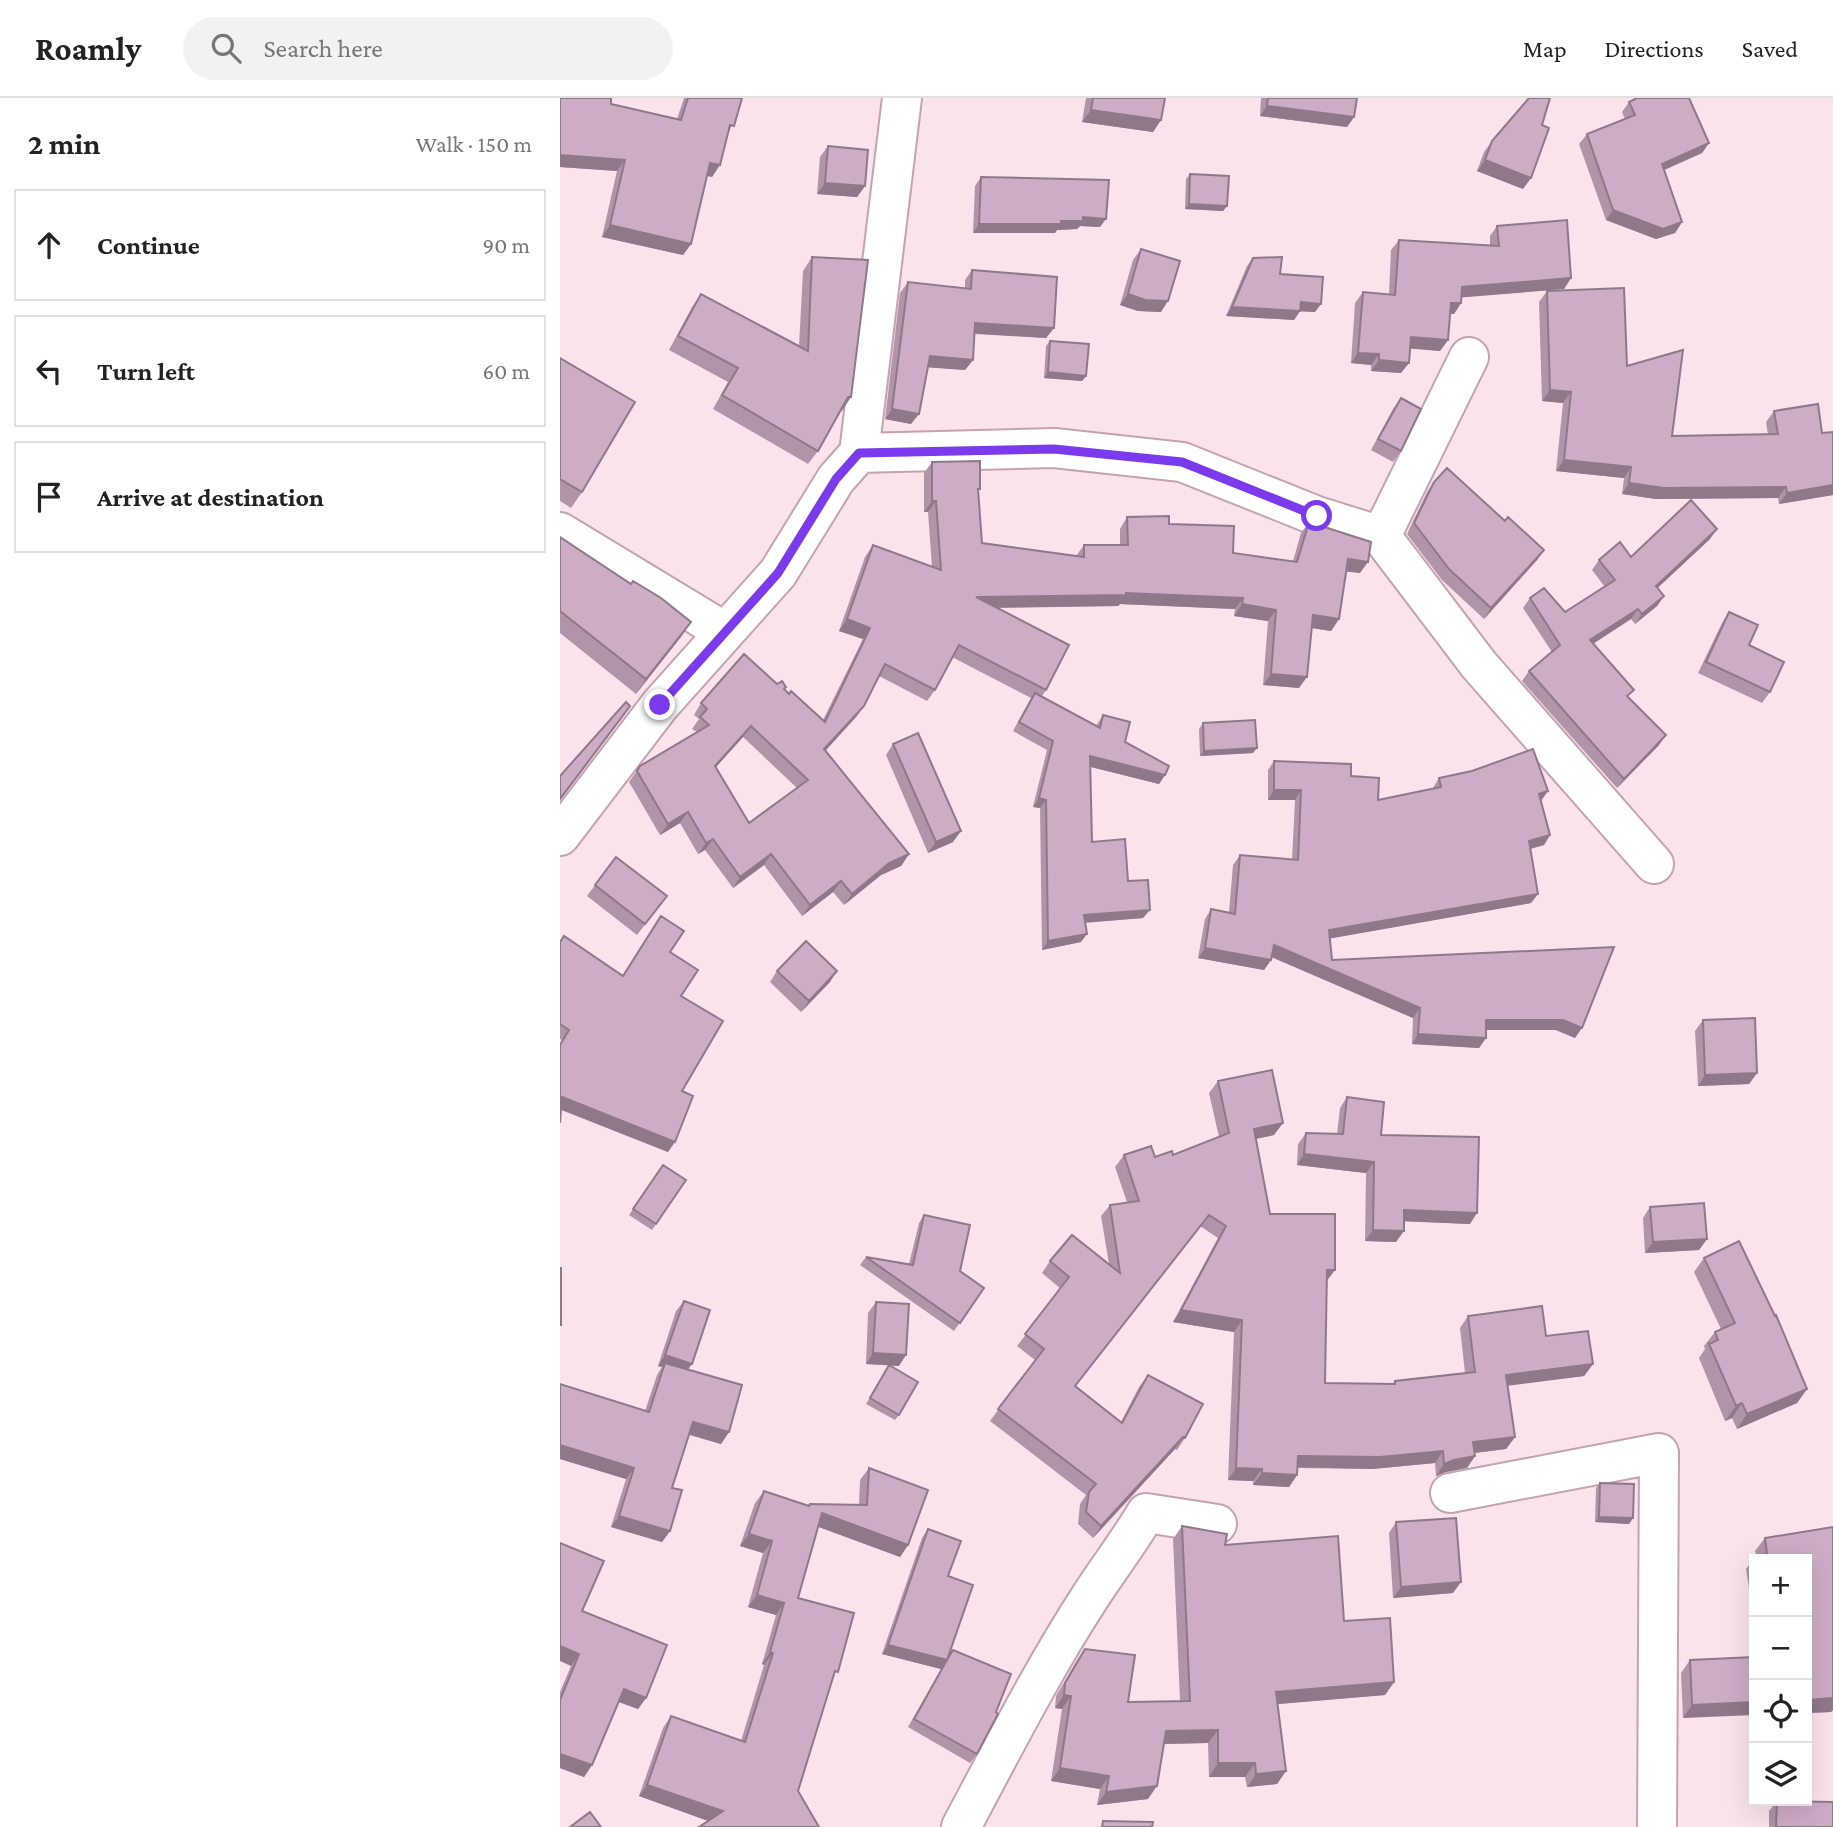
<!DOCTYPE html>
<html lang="en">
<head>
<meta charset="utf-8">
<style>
  body { margin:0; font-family:"Crimson Pro",serif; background:#f2f2f2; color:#222 }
  .controls { position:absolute; right:21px; bottom:21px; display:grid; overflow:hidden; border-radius:0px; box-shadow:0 7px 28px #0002 }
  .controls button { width:63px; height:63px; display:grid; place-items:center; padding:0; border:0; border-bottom:2px solid #e0e0e0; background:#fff; color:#222; font:35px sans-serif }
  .stop { position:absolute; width:21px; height:21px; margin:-16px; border:5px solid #7c3aed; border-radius:50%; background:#fff }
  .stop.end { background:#7c3aed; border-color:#fff; box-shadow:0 2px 7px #0008 }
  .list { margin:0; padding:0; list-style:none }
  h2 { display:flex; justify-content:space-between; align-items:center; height:91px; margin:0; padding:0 28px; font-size:30px }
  h2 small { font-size:23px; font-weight:400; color:#767676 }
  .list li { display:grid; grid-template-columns:46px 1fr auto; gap:21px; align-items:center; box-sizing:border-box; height:112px; margin:0 14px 14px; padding:0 14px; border:2px solid #e0e0e0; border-radius:0px }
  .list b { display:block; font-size:26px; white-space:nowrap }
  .list em { font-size:23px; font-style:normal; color:#767676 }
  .icon { flex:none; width:38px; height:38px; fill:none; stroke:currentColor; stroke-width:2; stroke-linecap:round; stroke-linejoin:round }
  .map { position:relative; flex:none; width:1273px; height:1729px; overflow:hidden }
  header { display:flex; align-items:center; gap:42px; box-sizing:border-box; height:98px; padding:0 35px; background:#fff; border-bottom:2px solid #e0e0e0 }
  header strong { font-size:33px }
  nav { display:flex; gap:38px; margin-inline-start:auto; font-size:24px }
  .search { width:490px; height:63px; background:#f2f2f2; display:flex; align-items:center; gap:18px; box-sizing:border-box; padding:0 24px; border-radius:38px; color:#767676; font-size:26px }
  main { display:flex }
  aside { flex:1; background:#fff }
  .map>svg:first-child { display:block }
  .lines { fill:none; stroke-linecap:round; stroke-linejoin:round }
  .minor-casing { stroke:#c6a2b0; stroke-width:42 }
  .minor { stroke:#fff; stroke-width:38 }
  .wall { fill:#b094aa; fill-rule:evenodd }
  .shaded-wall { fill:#90788b }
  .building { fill:#cdacc6; stroke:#90788b; stroke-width:2; fill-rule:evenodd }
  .route { stroke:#7c3aed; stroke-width:9 }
</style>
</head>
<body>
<header>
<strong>Roamly</strong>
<div class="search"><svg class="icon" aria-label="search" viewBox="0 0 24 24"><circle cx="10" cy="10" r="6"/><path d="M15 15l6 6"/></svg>Search here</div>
<nav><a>Map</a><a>Directions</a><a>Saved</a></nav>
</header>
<main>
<aside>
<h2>2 min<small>Walk · 150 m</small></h2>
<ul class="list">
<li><svg class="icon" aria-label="ahead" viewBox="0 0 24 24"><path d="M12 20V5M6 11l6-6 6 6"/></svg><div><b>Continue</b></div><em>90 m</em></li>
<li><svg class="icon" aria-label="left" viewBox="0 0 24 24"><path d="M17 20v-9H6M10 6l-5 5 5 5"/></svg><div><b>Turn left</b></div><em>60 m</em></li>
<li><svg class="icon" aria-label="arrive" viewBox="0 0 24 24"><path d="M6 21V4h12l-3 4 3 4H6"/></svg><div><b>Arrive at destination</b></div></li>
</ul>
</aside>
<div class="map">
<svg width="1273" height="1729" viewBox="0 0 1273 1729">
  <rect width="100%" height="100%" fill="#fbe3ec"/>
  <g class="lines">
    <defs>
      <path id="minor" d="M299,355L494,350L622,364L757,418L821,438L919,567L1094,766
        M0,434L165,534
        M821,438L909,259
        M0,738L100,607L218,475L276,381L299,355L342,0
        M890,1395L1099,1355L1097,1729
        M401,1729C442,1652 482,1573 530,1499C548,1471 569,1444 586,1415L657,1426"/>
    </defs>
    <use href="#minor" class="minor-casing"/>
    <use href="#minor" class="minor"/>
  </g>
  <path class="wall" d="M0,0L51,6L117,21L124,0H182L152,79L147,78L131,146L123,157L42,139L57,73L0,69Z
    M526,0H605L601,22L593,34L522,24Z
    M701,0H797L794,19L787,29L700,18Z
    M1069,4L1149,45L1142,55L1104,72L1122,124L1115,135L1096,141L1046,122L1019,46L1027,36L1065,21L1062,14Z
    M932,43L963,91L917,73L924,54Z
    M268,48L305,88L297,99L257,96L260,59Z
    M630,76L667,108L663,113L625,111L626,81Z
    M421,79L540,129L520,128L517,131L497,132L495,135H413L415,88Z
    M937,128L1011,180L1004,191L901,199V205L894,216H890L888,242L880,253L850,250L841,275L811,273V267L791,265L795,205L803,194L829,196L831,152L839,142L930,147V138Z
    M581,151L601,214L578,213L560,207L573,162Z
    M252,159L282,313L281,312L258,353L248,366L153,311L168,284L109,252L132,209L141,196L239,248L243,173Z
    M693,160L720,176L755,214L740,213L734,222L666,218L687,168Z
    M412,172L494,230L486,240L414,236L413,262L405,272L368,269L351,326L325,321L340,195L348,184L405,190V182Z
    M987,193L1067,268L1112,338L1208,337L1206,324L1214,313L1262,335L1273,334V397L1219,406L1218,400L1096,401L1062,396L1064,380L996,373L1003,305L982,303L979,204Z
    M490,243L526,278L522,283L484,280L486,248Z
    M0,260L22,394L11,410L0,403Z
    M841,300V353L833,364L811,352L833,311Z
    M372,364L418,395L422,445L516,458L524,447H560V431L567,419L609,426L673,455L733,463L741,435L749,424L800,475L787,473L779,521L771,533L752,530L739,590L703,587L708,523L674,518L675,511L560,506L558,508L437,510L486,592L482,598L536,628L543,617L565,644L605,677L599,686L530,669L532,744L568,783L583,820L525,825L521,844L482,852L480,710L473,709L487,652L453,633L471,600L392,559L375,592L367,603L319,578L304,608L296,619L265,653L349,756L341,768L321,777L284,807L273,794L242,818L204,767L173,790L145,752L138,756L120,725L100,737L69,684L80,668L137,634L132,631L139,621L134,617L141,605L224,591L263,622L303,541L279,533L305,459L313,447L372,469L368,414H364V375ZM183,639L237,690L189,725L156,669Z
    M874,384L945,423L984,452L977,462L924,521L882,482L847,436L867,394Z
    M0,439L71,486L131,524L76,596L0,535Z
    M1150,441L1097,490L1104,498L1097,508L1075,526L1071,521L1033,546L1099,647L1057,690L962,583L969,573L992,554L963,510L970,500L1005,514L1045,489L1032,472L1039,462L1071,459Z
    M1169,514L1189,547L1210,594L1202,605L1138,575L1162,525Z
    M643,625L693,655L640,658L639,631Z
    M333,646L393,744L368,755L326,657Z
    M714,663L791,678L818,702L873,690L879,680L981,703L990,737L984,747L970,751L978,796L971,805L770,840L772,862L1054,849L1015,940L996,932H926V940L919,950L852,946L853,920L711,859V862L704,872L638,860L645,821L651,811L669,814L673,767L680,757L732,762L735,702H708V672Z
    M56,759L107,798L77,837L27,798Z
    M101,818L121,898L122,993L108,1054L1,1012L0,1025V945L2,942L0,941V844L63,878Z
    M217,873L270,884L241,914L210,884Z
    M1143,922L1197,975L1189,986L1138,988L1135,933Z
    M658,983L714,1037L696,1041L710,1116L767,1183L765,1285L832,1286L835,1283L905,1275L900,1230L908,1218L986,1238L1033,1266L1024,1278L948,1287L955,1339L946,1351L915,1355V1358L907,1370L886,1374L876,1378L875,1365L812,1371L737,1370V1377L729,1389L693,1387V1383L668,1382L674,1234L613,1224L658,1140L640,1128L515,1289L561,1324L579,1289L588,1277L625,1340L617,1352L615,1351L533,1440L518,1426L520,1406L526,1397L430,1323L475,1262L457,1248L501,1191L482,1175L490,1163L549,1166L541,1118L550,1107L567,1104L555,1069L564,1057L595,1059L613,1057L659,1039L649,995Z
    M787,999L821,1037L910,1126L844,1123L836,1144L805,1143L806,1075L737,1067L738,1046L746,1035L777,1036L780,1010Z
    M103,1067L126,1082L92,1132L69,1117Z
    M1090,1109L1147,1141L1139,1152L1085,1155L1083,1120Z
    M364,1117L400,1173L424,1190L394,1233L300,1167L306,1159L349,1166L359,1125Z
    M1144,1160L1247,1291L1237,1305L1177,1331L1172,1320L1165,1323L1139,1260L1145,1251L1144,1248L1155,1234L1161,1231L1134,1174Z
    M124,1203L127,1272L169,1334L161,1346L129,1337L112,1390L110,1433L102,1444L51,1429L66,1381L0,1361V1286L85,1313L97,1277L102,1269L98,1268L116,1213Z
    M316,1204L339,1268L329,1267L339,1317L335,1322L306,1306L329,1267L306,1266L308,1215Z
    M309,1370L348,1447L340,1459L258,1428L238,1500L294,1515L148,1723L79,1698L103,1630L111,1618L181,1643L204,1567L202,1566L216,1517L188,1509L203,1455L180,1448L195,1405L204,1393L248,1408L250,1406L299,1407L300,1382Z
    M1040,1385L1073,1420L1069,1426L1035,1424L1036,1390Z
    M836,1424L893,1495L833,1500L829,1435Z
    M622,1428L665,1447L784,1523L834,1584L825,1597L717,1606L726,1673L717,1686L687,1689L685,1679H649L648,1645L604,1646L588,1701L537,1707L540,1691L491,1683L502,1611L495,1610L496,1598L516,1564L525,1551L568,1604L620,1603L613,1441Z
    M1273,1429V1612L1271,1614L1247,1615V1461H1194V1508L1192,1509L1186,1471L1196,1458L1195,1453L1205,1440Z
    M368,1431L388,1478V1558L393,1552L417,1656L410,1665L348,1629L381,1571L322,1556L362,1440Z
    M22,1513L86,1600L78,1611L59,1604L32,1667L24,1679L0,1670V1594L11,1568Z
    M1194,1559L1123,1620L1121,1575L1130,1562Z
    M1217,1703L1273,1729H1209V1713Z"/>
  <path class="shaded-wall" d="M707,8L794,19L787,29L700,18Z
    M531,12L601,22L593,34L522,24Z
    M1149,45L1142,55L1095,76L1102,66Z
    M0,57L65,62L57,73L0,69Z
    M925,62L971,80L963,91L917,73Z
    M150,65L160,67L152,79L141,76Z
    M265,85L305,88L297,99L257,96Z
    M629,106L667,108L663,113L625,111Z
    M1053,112L1122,124L1115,135L1096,141L1046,122Z
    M523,119L546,121L540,129L520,128L517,131L497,132L495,135H413L419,126L501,123Z
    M50,127L131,146L123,157L42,139Z
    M1011,180L1004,191L895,200L902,189Z
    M568,196L608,203L601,214L578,213L560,207Z
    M741,204L761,206L755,214L735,213Z
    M891,205H901L894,216L883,215Z
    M672,209L740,213L734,222L666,218Z
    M415,225L494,230L486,240L408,235Z
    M851,239L888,242L880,253L843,250Z
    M798,255L819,256L811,267L791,265Z
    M370,258L413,262L405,272L363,269Z
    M819,262L849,265L841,275L811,273Z
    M488,274L526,278L522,283L484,280Z
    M990,292L1011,294L1003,305L982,303Z
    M288,299H291L282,313L279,312Z
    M332,311L359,316L351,326L325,321Z
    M1004,362L1071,369L1064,380L996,373Z
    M1069,385L1226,389L1218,400L1096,401L1062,396Z
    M1273,387V397L1219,406L1227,395Z
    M372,403H376L368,414H364Z
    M1157,431L1150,441L1089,498L1096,488Z
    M984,452L977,462L924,521L931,510Z
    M788,461L808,464L800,475L781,473Z
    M566,495L683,500L675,511L560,506L558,508L409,510L416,499Z
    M1104,498L1097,508L1075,526L1082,516Z
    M682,506L716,512L708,523L674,518Z
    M1078,511L1071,521L1023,552L1030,542Z
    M753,517L779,521L771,533L745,529Z
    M287,521L310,530L303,541L279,533Z
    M131,524L121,539L76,596L86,581Z
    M711,576L747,579L739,590L703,587Z
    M70,608L59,624L0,702V701Z
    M304,608L296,619L256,663L264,651Z
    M191,628L183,639L147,679L155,668Z
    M1106,637L1099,647L1057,690L1064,681Z
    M697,650L693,655L640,658L644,653Z
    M530,658L605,677L599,686L524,667Z
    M714,692H741L735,702H708Z
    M988,693L981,703L979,696Z
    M479,700L486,702L480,710L473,709Z
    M128,714L120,725L100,737L108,726Z
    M401,733L393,744L368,755L376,744Z
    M990,737L984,747L962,753L969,743Z
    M153,741L145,752L138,756L146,745Z
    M211,756L204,767L173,790L180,779Z
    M349,756L341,768L321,777L284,807L292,796L329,765Z
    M281,783L273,794L242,818L250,807Z
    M978,796L971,805L762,842L769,832Z
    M590,812L583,820L518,825L524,817Z
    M527,836L521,844L482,852L488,843Z
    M714,847L860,910L853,920L707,857Z
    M645,850L711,862L704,872L638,860Z
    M277,873L270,884L241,914L249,903Z
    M926,922H1003L1022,930L1015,940L996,932H920Z
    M858,936L926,940L919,950L852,946Z
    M1197,975L1189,986L1138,988L1145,977Z
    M2,999L115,1044L108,1054L0,1011Z
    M723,1025L714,1037L685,1043L694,1031Z
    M744,1056L814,1064L806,1075L737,1067Z
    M844,1112L917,1115L910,1126L836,1123Z
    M813,1132L844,1133L836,1144L805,1143Z
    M1147,1141L1139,1152L1085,1155L1093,1144Z
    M767,1172H775L766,1184Z
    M621,1212L682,1222L674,1234L613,1224Z
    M313,1255L346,1257L339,1268L306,1266Z
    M105,1257L132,1266L124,1277L105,1265L102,1269L98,1268Z
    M1033,1266L1024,1278L938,1289L946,1277Z
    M1247,1291L1237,1305L1177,1331L1187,1316Z
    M1182,1305L1172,1320L1165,1323L1176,1308Z
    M133,1324L169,1334L161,1346L125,1335Z
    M623,1339L615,1351L533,1440L541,1428Z
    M955,1339L946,1351L905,1356L913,1344Z
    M0,1347L74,1370L66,1381L0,1361Z
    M883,1353L875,1365L812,1371L729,1369L738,1358Z
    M915,1358L907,1370L886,1374L876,1378L884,1366L894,1362Z
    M676,1370L702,1371L693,1383L668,1382Z
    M702,1375L737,1377L729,1389L693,1387Z
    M262,1415L348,1447L340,1459L253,1427Z
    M59,1418L110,1433L102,1444L51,1429Z
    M1039,1419L1073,1420L1069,1426L1035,1424Z
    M189,1436L212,1443L203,1455L180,1448Z
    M901,1484L893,1495L833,1500L841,1489Z
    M197,1497L224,1505L216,1517L188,1509Z
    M328,1547L387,1562L381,1571L322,1556Z
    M0,1548L19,1556L11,1568L0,1563Z
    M210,1554L213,1555L204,1567L202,1566Z
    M834,1584L825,1597L707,1607L716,1594Z
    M64,1591L86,1600L78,1611L56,1603Z
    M504,1597L511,1598L502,1611L495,1610Z
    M1273,1600V1612L1271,1614L1247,1615V1602Z
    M1194,1604V1617L1123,1620L1132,1607Z
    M658,1632L648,1645L597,1646L606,1633Z
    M0,1656L32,1667L24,1679L0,1670Z
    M658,1665H695L685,1679H649Z
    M500,1670L549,1678L540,1691L491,1683Z
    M726,1673L717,1686L687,1689L696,1676Z
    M87,1687L163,1713L154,1725L79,1698Z
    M597,1688L588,1701L537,1707L546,1694Z"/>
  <path class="building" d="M0,0H51V6L121,22L128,0H182L174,28L170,27L160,67L150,65L131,146L50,127L65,62L0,57Z
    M533,0H605L601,22L531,12Z
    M708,0H797L794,19L707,8Z
    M969,0H990L982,27L989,30L971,80L925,62L932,43Z
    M1077,0H1129L1149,45L1102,66L1122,124L1103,131L1053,112L1027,36L1075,17L1069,4Z
    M268,48L308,52L305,88L265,85Z
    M630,76L669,78L667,108L629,106Z
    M421,79L549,82L546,121L523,119V123H501V126H419Z
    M1007,122L1011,180L902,189L901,205H891L888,242L851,239L849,265L819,262V256L798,255L803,194L835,197L839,142L939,148L937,128Z
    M581,151L620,163L608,203L585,202L568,196Z
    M252,159L308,162L291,299H288L258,353L162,297L178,270L118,238L141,196L248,253Z
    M722,159L720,176L763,179L761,206L741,204L740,213L672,209L693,160Z
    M412,172L497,179L494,230L415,225L413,262L370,258L359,316L332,311L348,184L411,191Z
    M1064,190L1067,268L1123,252L1112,338L1218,336L1214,313L1258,306L1262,335L1273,334V387L1227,395L1226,389L1104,390L1069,385L1071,369L1004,362L1011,294L990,292L987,193Z
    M490,243L529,246L526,278L488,274Z
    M0,260L75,304L22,394L0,381Z
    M841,300L861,311L841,353L818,341Z
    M420,363V391H418L422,445L524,459V447H568L567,419L609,418V426L674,428L673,455L737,464L749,424L811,444L808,464L788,461L779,521L753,517L747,579L711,576L716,512L682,506L683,500L566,495V497L416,499L509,547L486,592L399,547L375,592L325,566L304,608L264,651L349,756L329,765L292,796L281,783L250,807L211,756L180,779L153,741L146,745L128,714L108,726L77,673L80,668L149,627L140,619L147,611L141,605L184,556L217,586L222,583L226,589L224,591L229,596L231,593L265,624L310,530L287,521L313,447L381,472L376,403H372V364ZM191,628L248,682L189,725L155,668Z
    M887,370L945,423L948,419L984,452L931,510L889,471L854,425L874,384Z
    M1131,402L1157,431L1096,488L1104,498L1082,516L1078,511L1030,542L1074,592L1067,598L1106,637L1064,681L969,573L1000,547L970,500L984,490L1005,514L1055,482L1039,462L1060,444L1071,459Z
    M0,439L71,486L73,483L101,500L131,524L86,581L0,513Z
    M1169,514L1198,527L1189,547L1224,564L1210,594L1146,564Z
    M475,595L540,630L543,617L570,624L565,644L609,668L605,677L530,658L532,744L565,741L568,783L588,782L590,812L524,817L527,836L488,843L486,702L479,700L493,643L459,624Z
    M66,604L70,608L0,701V678Z
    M695,622L697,650L644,653L643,625Z
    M358,635L401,733L376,744L333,646Z
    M973,651L988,693L979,696L990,737L969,743L978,796L769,832L772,862L1054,849L1022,930L1003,922H926V940L858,936L860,910L714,847L711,862L645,850L651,811L675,816L680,757L738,762L741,692H714V663L791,666V678L819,680L818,702L881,689L879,680L912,673Z
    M56,759L107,798L85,826L35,787Z
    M101,818L124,833L110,854L138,872L121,898L163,923L122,993L133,998L115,1044L2,999L0,1025V947L9,932L0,926V844L4,838L63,878Z
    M246,843L277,873L249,903L217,873Z
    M1195,920L1197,975L1145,977L1143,922Z
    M712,972L723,1025L694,1031L710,1116H775V1172H767L765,1285L835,1286V1283L915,1274L908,1218L982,1208L986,1238L1028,1233L1033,1266L946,1277L955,1339L913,1344L915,1358L894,1362L884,1366L883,1353L820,1359L738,1358L737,1377L702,1375V1371L676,1370L682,1222L621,1212L666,1128L649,1117L515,1288L562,1325L588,1277L643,1306L625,1340L623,1339L541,1428L526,1414L529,1394L536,1386L438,1311L484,1251L465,1236L509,1179L490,1163L512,1137L560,1175L550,1107L579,1103L564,1057L591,1048L595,1059L612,1053L613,1057L669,1035L658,983Z
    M787,999L824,1004L821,1037L919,1039L917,1115L844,1112V1133L813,1132L814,1064L744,1056L746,1035L783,1036Z
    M103,1067L126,1082L96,1126L73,1111Z
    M1144,1105L1147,1141L1093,1144L1090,1109Z
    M364,1117L410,1127L400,1173L424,1190L400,1225L306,1159L353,1167Z
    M1179,1143L1215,1218L1216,1217L1247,1291L1187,1316L1182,1305L1176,1308L1149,1246L1158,1242L1155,1234L1175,1225L1144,1160Z
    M0,1170H1V1227H0Z
    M124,1203L150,1212L132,1266L105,1257Z
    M316,1204L349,1206L346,1257L313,1255Z
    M105,1265L182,1287L169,1334L133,1324L112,1390L122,1392L110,1433L59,1418L74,1370L0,1347V1286L89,1314Z
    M329,1267L358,1284L339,1317L310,1300Z
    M309,1370L368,1392L348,1447L262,1415L238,1500L294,1515L278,1574L275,1573L238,1693L259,1729H139L163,1713L87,1687L111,1618L185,1644L213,1555L210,1554L224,1505L197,1497L212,1443L189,1436L204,1393L249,1408L250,1406L307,1407Z
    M1040,1385L1074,1386L1073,1420L1039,1419Z
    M896,1420L901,1484L841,1489L836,1424Z
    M622,1428L667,1436L665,1447L778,1438L784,1523L830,1520L834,1584L716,1594L726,1673L696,1676L695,1665H658V1632L606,1633L597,1688L546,1694L549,1678L500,1670L511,1598L504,1597L505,1585L525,1551L575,1557L568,1604L630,1603Z
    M1273,1429V1600L1247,1602V1461H1196V1458L1207,1456L1205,1440Z
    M368,1431L401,1443L388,1478L413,1487L387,1562L393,1552L451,1576L436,1614L438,1616L417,1656L354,1621L387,1562L328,1547Z
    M0,1445L44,1463L22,1513L107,1547L86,1600L64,1591L32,1667L0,1656V1602L19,1556L0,1548Z
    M1194,1559V1604L1132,1607L1130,1562Z
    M1217,1703L1273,1704V1729H1216Z
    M30,1714L41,1729H10Z
    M543,1723L593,1724L592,1729H542Z"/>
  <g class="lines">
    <path class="route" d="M100,607L218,475L276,381L299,355L494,351L622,364L757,418"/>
  </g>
</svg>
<div class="controls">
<button>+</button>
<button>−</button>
<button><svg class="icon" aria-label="locate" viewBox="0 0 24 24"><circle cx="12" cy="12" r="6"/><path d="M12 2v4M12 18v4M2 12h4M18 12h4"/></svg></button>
<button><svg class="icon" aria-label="layers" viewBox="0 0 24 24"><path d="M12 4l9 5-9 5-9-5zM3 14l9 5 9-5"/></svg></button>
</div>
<div class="stop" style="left:757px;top:418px"></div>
<div class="stop end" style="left:100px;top:607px"></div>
</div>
</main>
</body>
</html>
